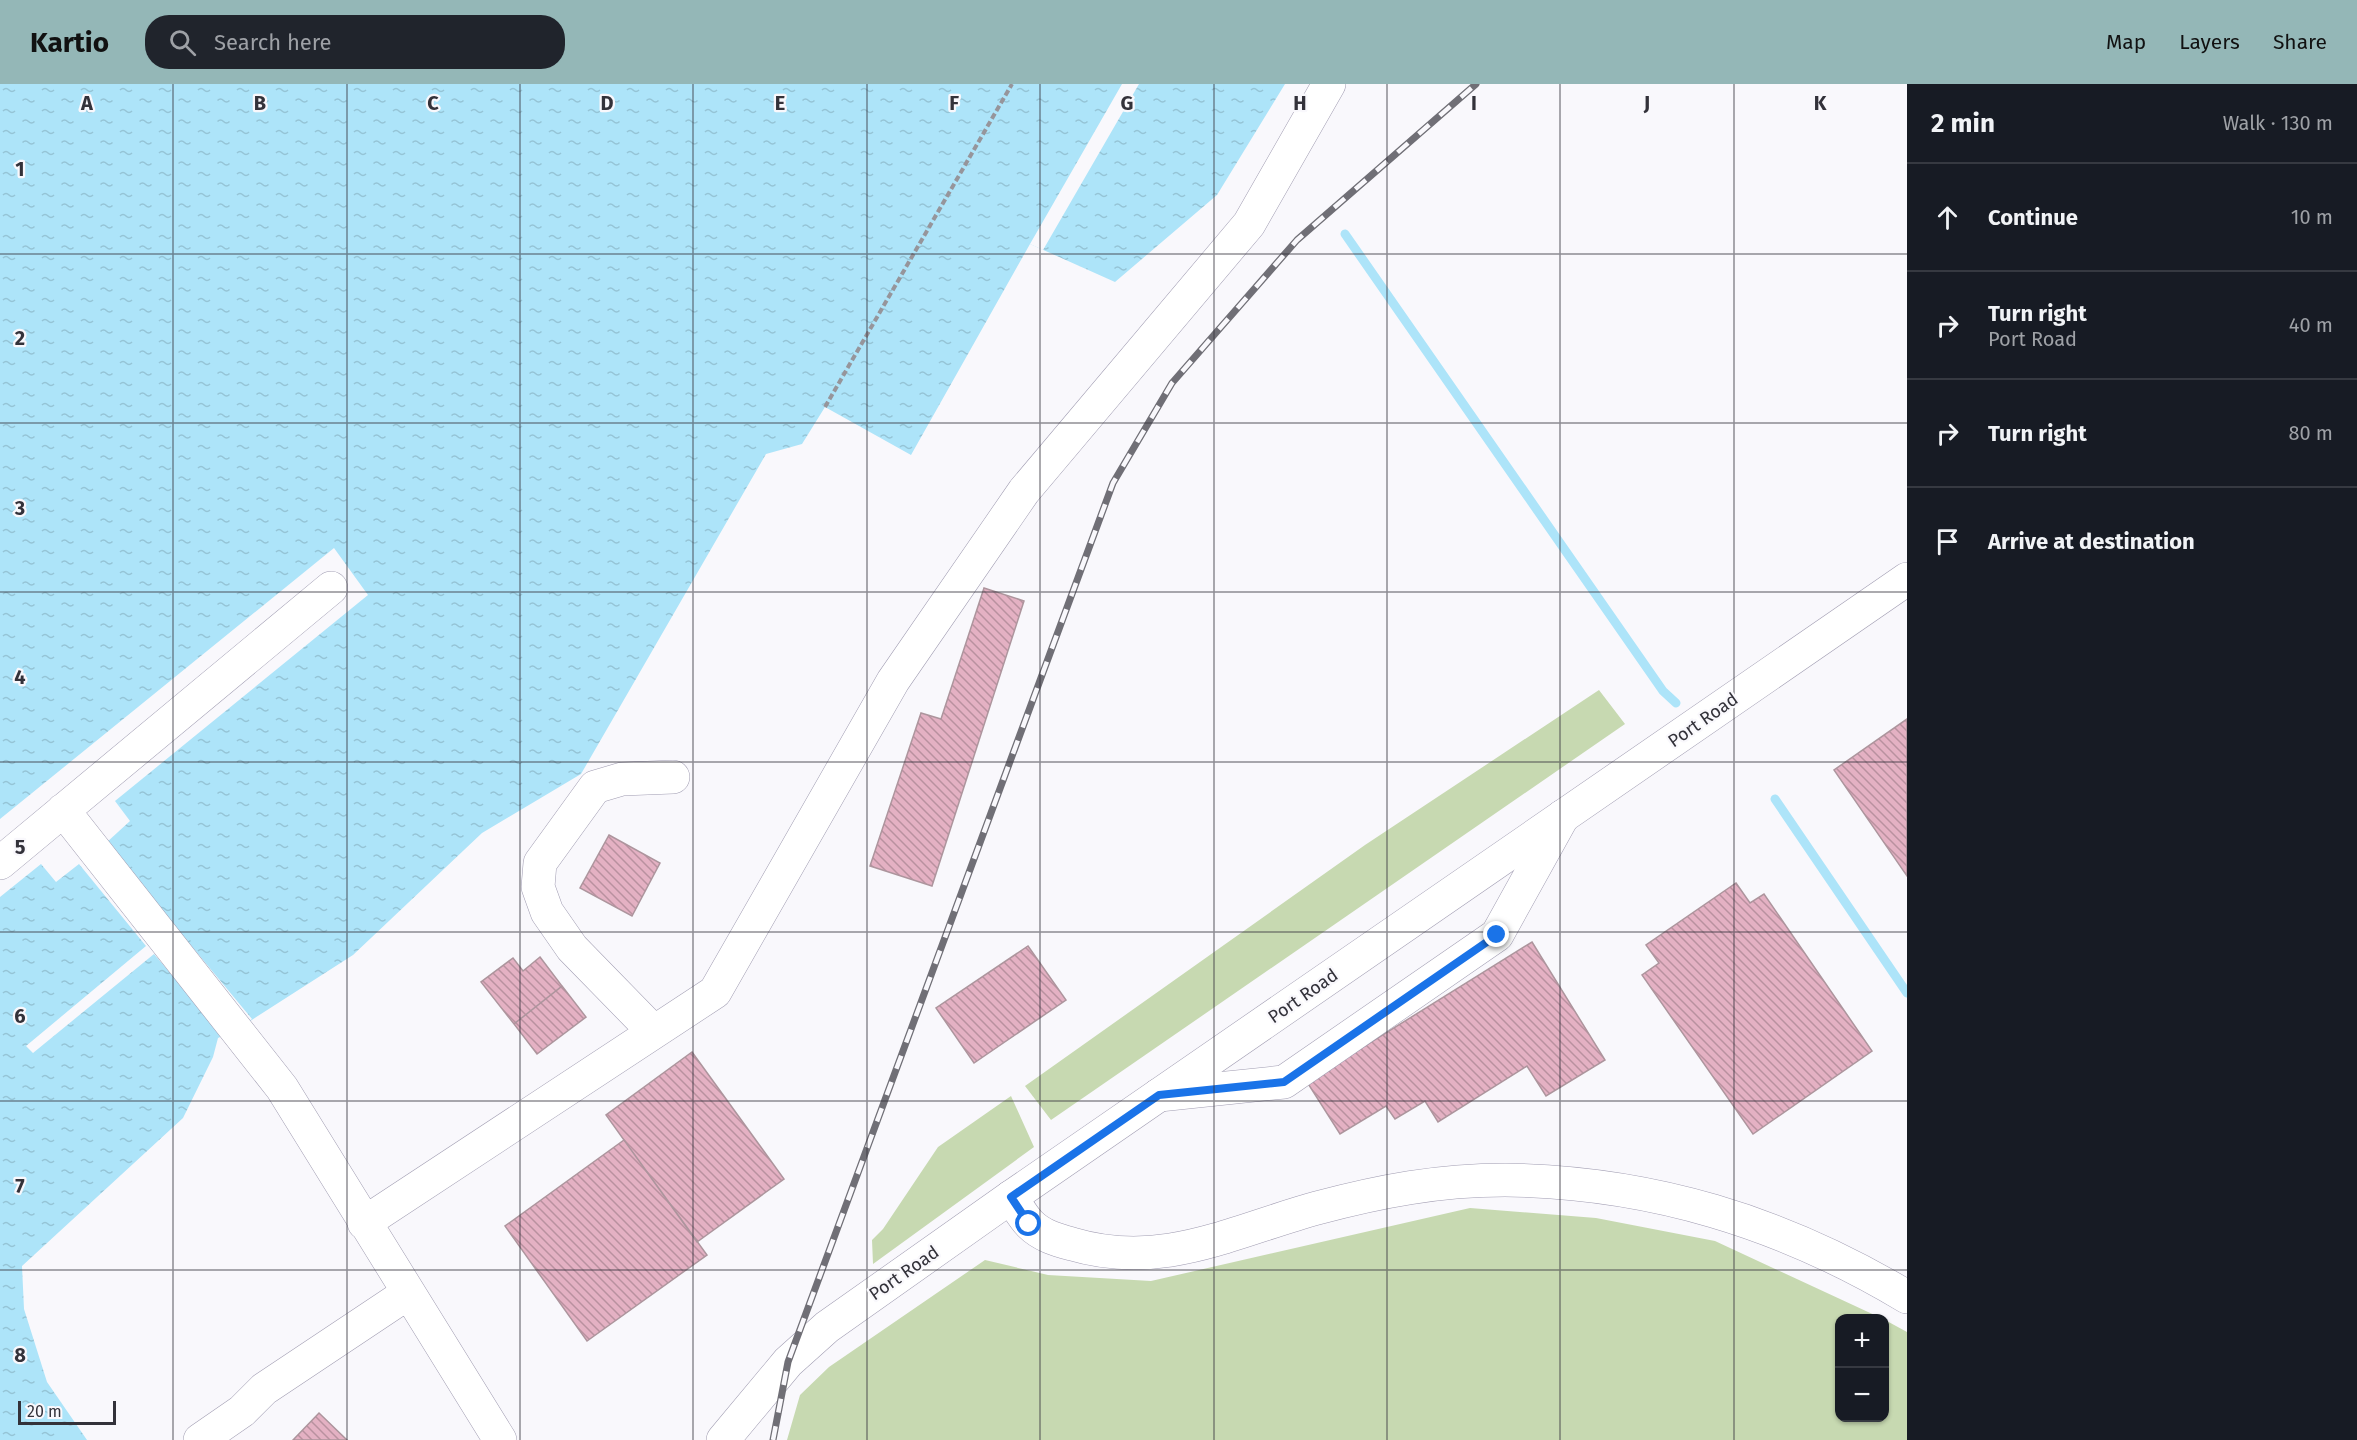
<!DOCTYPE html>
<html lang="en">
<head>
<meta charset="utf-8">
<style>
  body { margin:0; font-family:"Fira Sans",sans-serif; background:#20242c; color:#f1f3f6 }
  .controls { position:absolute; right:18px; bottom:18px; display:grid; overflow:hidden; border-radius:12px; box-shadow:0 2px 4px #0004 }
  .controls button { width:54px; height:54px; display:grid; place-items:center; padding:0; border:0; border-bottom:2px solid #363941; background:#171b24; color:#f1f3f6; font:30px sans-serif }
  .scale { position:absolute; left:18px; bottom:15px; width:98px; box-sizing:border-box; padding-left:6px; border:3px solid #33323a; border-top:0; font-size:16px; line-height:21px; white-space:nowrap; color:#33323a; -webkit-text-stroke:4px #f9f8fc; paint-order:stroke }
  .stop { position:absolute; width:18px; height:18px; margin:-14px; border:4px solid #1a73e8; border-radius:50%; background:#fff }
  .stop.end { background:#1a73e8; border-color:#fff; box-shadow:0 2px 6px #0008 }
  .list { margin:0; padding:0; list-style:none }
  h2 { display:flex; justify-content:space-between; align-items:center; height:78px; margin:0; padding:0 24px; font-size:26px }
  h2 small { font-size:20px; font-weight:400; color:#9ea1a6 }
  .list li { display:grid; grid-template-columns:39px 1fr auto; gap:18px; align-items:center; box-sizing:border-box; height:108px; padding:0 24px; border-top:2px solid #363941 }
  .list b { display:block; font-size:22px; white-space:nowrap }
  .list p { margin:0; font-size:20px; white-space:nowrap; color:#9ea1a6 }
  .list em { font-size:20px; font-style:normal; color:#9ea1a6 }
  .icon { flex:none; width:33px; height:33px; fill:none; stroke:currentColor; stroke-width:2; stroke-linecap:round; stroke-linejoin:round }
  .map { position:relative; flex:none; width:1907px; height:1356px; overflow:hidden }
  header { display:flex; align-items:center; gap:36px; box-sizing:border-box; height:84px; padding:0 30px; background:#94b7b7; color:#111 }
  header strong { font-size:28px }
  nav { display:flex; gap:33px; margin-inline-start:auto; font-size:21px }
  .search { width:420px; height:54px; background:#20242c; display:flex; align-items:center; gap:15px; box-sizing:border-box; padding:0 21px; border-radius:24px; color:#9ea1a6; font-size:22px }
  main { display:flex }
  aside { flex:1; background:#171b24 }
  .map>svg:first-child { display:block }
  .green { fill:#c7d9b1 }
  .water { fill:url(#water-ripples) }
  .pier { fill:#f9f8fc }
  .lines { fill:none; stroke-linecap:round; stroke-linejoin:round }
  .stream { stroke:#ade4f9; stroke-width:9 }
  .building { fill:url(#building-back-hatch); stroke:#ad959d; stroke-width:1.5 }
  .minor-casing { stroke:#a19db2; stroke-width:34 }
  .major-casing { stroke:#a19db2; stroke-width:34 }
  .path { stroke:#96959b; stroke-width:4; stroke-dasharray:6 3; stroke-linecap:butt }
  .minor { stroke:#fff; stroke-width:33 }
  .major { stroke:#fff; stroke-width:33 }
  .rail-casing { stroke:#706f76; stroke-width:7 }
  .rail { stroke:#f9f8fc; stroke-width:4.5; stroke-dasharray:14; stroke-linecap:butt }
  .route { stroke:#1a73e8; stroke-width:8 }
  .grid { fill:none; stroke:#33323a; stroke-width:1.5; stroke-opacity:0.55 }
  .labels { text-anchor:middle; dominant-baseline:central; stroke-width:4.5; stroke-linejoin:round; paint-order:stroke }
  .street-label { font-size:18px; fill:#33323a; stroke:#f9f8fc }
  .grid-label { font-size:20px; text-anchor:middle; font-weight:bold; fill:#33323a; stroke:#f9f8fc; stroke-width:4.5; stroke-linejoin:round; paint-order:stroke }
</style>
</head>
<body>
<header>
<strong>Kartio</strong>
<div class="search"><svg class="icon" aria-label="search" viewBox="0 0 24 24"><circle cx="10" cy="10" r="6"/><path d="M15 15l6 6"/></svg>Search here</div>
<nav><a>Map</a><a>Layers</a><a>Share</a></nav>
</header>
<main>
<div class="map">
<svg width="1907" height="1356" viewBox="0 0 1907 1356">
  <defs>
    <pattern id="water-ripples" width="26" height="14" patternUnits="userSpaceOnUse" patternTransform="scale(1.5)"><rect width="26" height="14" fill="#ade4f9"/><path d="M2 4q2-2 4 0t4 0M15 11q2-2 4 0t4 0" fill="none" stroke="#95c4d6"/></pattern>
    <pattern id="building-back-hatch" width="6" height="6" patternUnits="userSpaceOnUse" patternTransform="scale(1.5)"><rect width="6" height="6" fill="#e4b1c3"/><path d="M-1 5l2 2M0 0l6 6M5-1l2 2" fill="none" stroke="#b9919f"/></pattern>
  </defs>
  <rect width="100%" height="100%" fill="#f9f8fc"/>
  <path class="green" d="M1599,606L1625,640L1051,1036L1025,1002L1365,761Z
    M1011,1012L1034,1063L873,1180L872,1156L883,1145L938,1063Z
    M1470,1124L1596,1134L1715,1157L1881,1234H1840V1334H1884L1885,1236L1907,1248V1356H787L800,1311L829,1283L985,1176L1048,1191L1151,1197Z"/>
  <path class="water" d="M0,0H1285L1217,111L1115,198L1030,160L911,371L825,323L802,360L766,370L581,690L482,749L353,871L236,946L218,954L213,973L183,1034L22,1182L24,1225L47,1298L87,1356H0Z"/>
  <path class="pier" d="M1122,0H1139L1043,166L1030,160Z
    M334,464L368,511L115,717L130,737L106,759L252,935L224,952L154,870L33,969L26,962L146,862L79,780L56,798L41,780L0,813V735Z"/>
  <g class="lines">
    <path class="stream" d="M1345,150L1663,607L1676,619
      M1775,715L1907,909"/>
  </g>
  <path class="building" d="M984,504L1024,517L932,802L870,782L921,629L941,635Z
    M1907,635V792L1834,686Z
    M609,751L660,779L632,832L580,804Z
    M1736,799L1750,819L1764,810L1872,967L1753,1050L1642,891L1659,879L1646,861Z
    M1532,858L1605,976L1546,1012L1527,982L1438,1038L1425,1017L1395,1035L1386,1022L1340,1050L1307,998Z
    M1028,862L1066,916L974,979L936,924Z
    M540,873L562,902L514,940L481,898L513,874L523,887Z
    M562,902L586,933L537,970L514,940Z
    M692,968L784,1095L697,1158L606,1031Z
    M624,1056L707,1171L587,1257L505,1142Z
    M319,1329L347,1356H293Z"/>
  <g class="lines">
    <defs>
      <path id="minor" d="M63,726L282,1004L500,1356
        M0,779L331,504
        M654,948L572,864L547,828L538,803L540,779L595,703L622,695L673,693
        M1159,1011L1284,998L1497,851L1563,732
        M1011,1113C1017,1122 1023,1133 1030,1140C1042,1152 1057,1156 1072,1160C1162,1187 1233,1147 1317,1124C1381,1107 1439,1096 1505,1096C1651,1098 1782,1138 1907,1213
        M364,1139L715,908L893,597L1024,407L1249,140L1329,0
        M200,1356L242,1327L264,1305L408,1209"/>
      <path id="major" d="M723,1356L788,1278L827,1243L1011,1113L1907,495"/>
    </defs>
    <use href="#minor" class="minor-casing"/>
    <use href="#major" class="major-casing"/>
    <path class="path" d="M825,323L1012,0"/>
    <use href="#minor" class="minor"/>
    <use href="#major" class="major"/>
    <defs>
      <path id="rail" d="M773,1356L788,1278L1113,399L1172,299L1297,156L1476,0"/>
    </defs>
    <use href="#rail" class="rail-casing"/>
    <use href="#rail" class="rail"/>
  </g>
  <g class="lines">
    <path class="route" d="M1029,1140L1011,1113L1159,1011L1284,998L1497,851"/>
  </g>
  <path class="grid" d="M173,0V1356M347,0V1356M520,0V1356M693,0V1356M867,0V1356M1040,0V1356M1214,0V1356M1387,0V1356M1560,0V1356M1734,0V1356M0,170H1907M0,339H1907M0,508H1907M0,678H1907M0,848H1907M0,1017H1907M0,1186H1907"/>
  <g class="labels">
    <g class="street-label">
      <text transform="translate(1703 636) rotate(-35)">Port Road</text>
      <text transform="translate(1303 912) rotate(-35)">Port Road</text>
      <text transform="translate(904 1189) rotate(-35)">Port Road</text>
    </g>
  </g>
  <g class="grid-label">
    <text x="87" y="26">A</text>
    <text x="260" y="26">B</text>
    <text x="433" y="26">C</text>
    <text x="607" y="26">D</text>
    <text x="780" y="26">E</text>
    <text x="954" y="26">F</text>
    <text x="1127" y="26">G</text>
    <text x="1300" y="26">H</text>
    <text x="1474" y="26">I</text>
    <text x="1647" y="26">J</text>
    <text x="1820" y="26">K</text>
    <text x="20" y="92">1</text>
    <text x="20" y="261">2</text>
    <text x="20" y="431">3</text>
    <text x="20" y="600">4</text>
    <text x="20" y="770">5</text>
    <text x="20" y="939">6</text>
    <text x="20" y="1109">7</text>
    <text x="20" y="1278">8</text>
  </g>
</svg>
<div class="controls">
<button>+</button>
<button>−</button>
</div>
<div class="scale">20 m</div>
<div class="stop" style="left:1029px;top:1140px"></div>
<div class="stop end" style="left:1497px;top:851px"></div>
</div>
<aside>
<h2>2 min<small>Walk · 130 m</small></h2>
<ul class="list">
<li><svg class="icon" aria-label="ahead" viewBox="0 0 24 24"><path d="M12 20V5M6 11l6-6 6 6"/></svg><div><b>Continue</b></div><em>10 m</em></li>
<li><svg class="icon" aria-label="right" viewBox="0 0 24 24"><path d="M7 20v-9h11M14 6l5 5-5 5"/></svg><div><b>Turn right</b><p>Port Road</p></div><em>40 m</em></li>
<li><svg class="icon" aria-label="right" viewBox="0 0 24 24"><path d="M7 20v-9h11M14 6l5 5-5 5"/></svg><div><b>Turn right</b></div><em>80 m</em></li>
<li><svg class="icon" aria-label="arrive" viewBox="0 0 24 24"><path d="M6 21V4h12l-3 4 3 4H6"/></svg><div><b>Arrive at destination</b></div></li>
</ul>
</aside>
</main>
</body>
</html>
